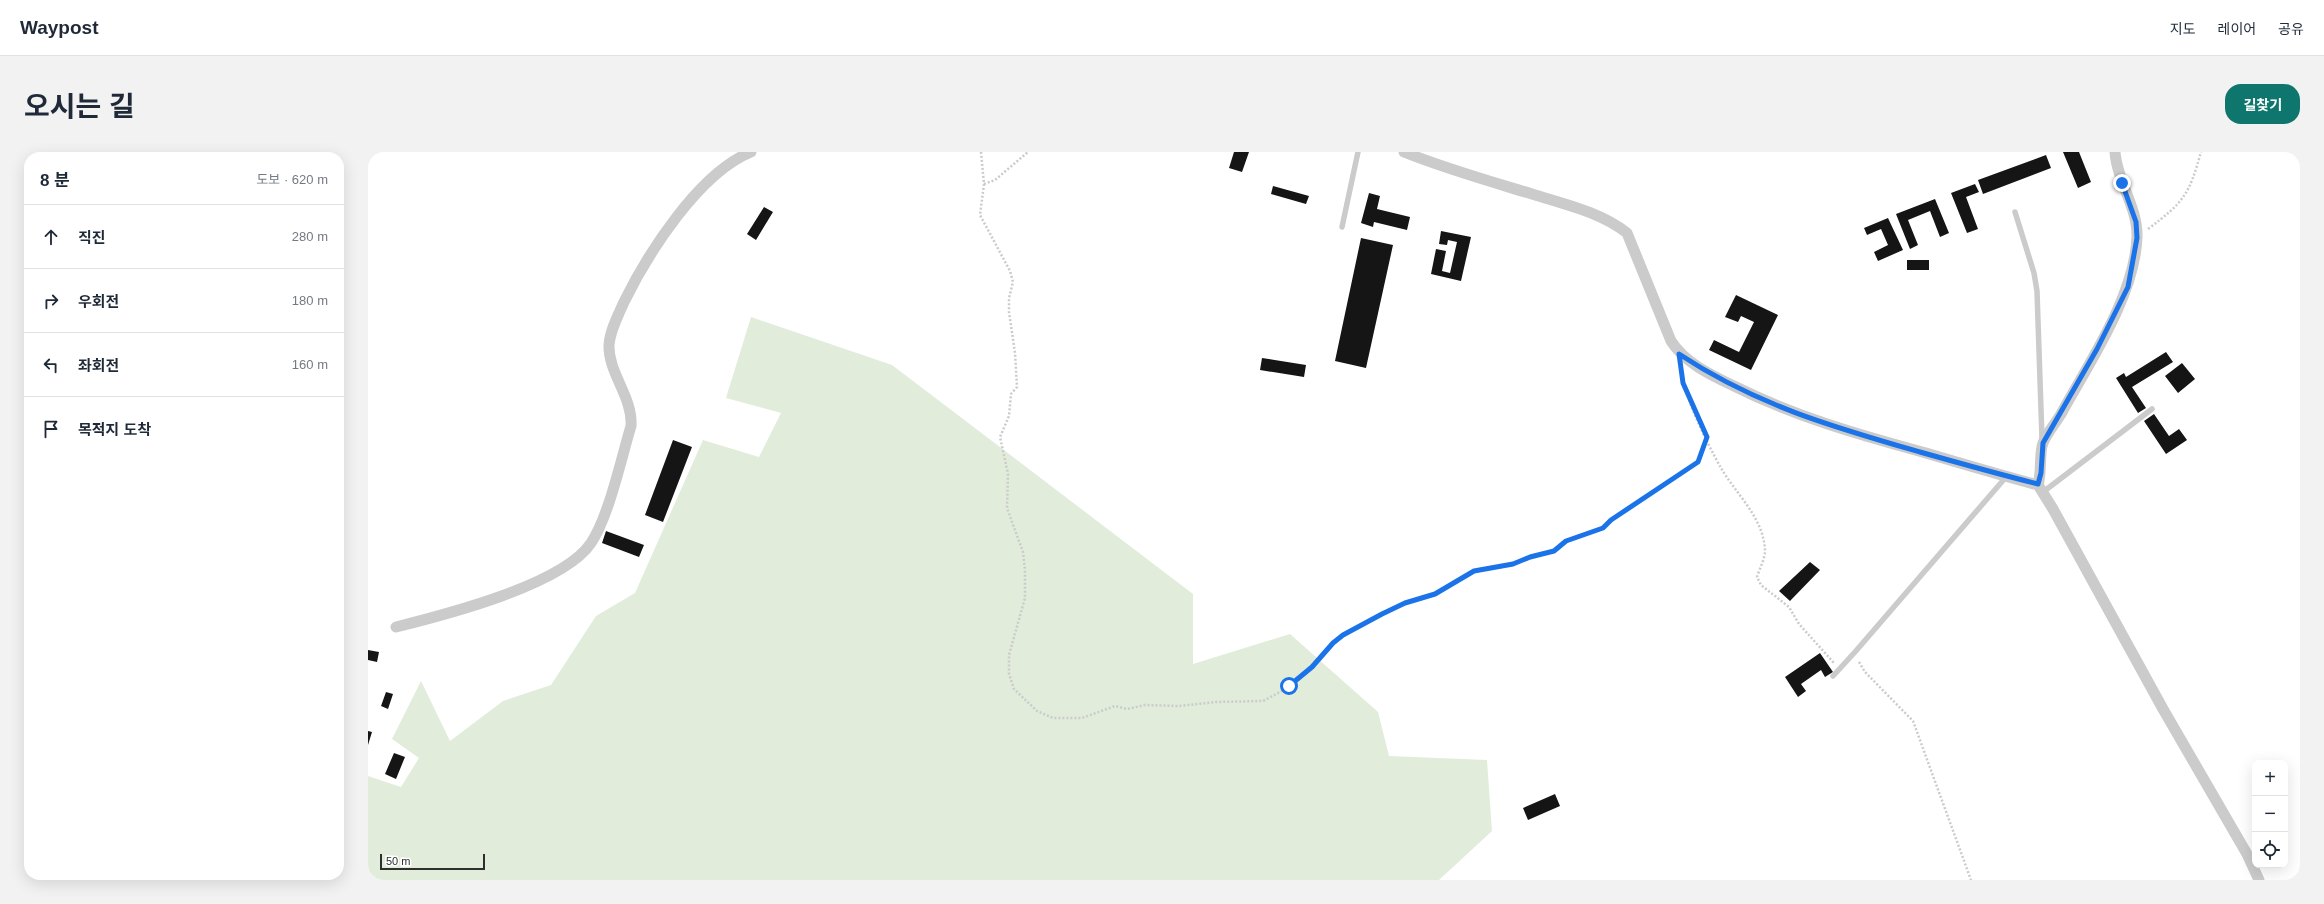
<!DOCTYPE html>
<html lang="ko">
<head>
<meta charset="utf-8">
<style>
  body { margin:0; font-family:Arial,"Noto Sans KR",sans-serif; background:#f2f2f3; color:#1f2937 }
  .controls { position:absolute; right:12px; bottom:12px; display:grid; overflow:hidden; border-radius:8px; box-shadow:0 4px 16px #0002 }
  .controls button { width:36px; height:36px; display:grid; place-items:center; padding:0; border:0; border-bottom:1px solid #e0e1e3; background:#fff; color:#1f2937; font:20px sans-serif }
  .scale { position:absolute; left:12px; bottom:10px; width:105px; box-sizing:border-box; padding-left:4px; border:2px solid #2e2e2e; border-top:0; font-size:11px; line-height:14px; white-space:nowrap; color:#2e2e2e; -webkit-text-stroke:3px #fff; paint-order:stroke }
  .stop { position:absolute; width:12px; height:12px; margin:-9px; border:3px solid #1a73e8; border-radius:50%; background:#fff }
  .stop.end { background:#1a73e8; border-color:#fff; box-shadow:0 1px 4px #0008 }
  .list { margin:0; padding:0; list-style:none }
  h2 { display:flex; justify-content:space-between; align-items:center; height:52px; margin:0; padding:0 16px; font-size:17px }
  h2 small { font-size:13px; font-weight:400; color:#747a83 }
  .list li { display:grid; grid-template-columns:26px 1fr auto; gap:12px; align-items:center; box-sizing:border-box; height:64px; padding:0 16px; border-top:1px solid #e0e1e3 }
  .list b { display:block; font-size:15px; white-space:nowrap }
  .list em { font-size:13px; font-style:normal; color:#747a83 }
  .icon { flex:none; width:22px; height:22px; fill:none; stroke:currentColor; stroke-width:2; stroke-linecap:round; stroke-linejoin:round }
  .map { position:relative; flex:none; width:1932px; height:728px; overflow:hidden; border-radius:16px }
  header { display:flex; align-items:center; gap:24px; box-sizing:border-box; height:56px; padding:0 20px; background:#fff; border-bottom:1px solid #e0e1e3 }
  header strong { font-size:19px }
  nav { display:flex; gap:22px; margin-inline-start:auto; font-size:14px }
  .intro { display:flex; align-items:center; justify-content:space-between; box-sizing:border-box; height:96px; padding:0 24px }
  h1 { margin:0; font-size:28px }
  .button { padding:10px 18px; border-radius:16px; background:#0f766e; color:#fff; font-size:14px; font-weight:700 }
  main { display:flex; gap:24px; padding:0 24px }
  aside { flex:1; background:#fff; border-radius:16px; box-shadow:0 4px 16px #0002 }
  .map>svg:first-child { display:block }
  .green { fill:#e1ecdb }
  .building { fill:#151515 }
  .lines { fill:none; stroke-linecap:round; stroke-linejoin:round }
  .path { stroke:#cbcbcb; stroke-width:2.5; stroke-dasharray:2 2; stroke-linecap:butt }
  .service { stroke:#cbcbcb; stroke-width:5.5 }
  .minor { stroke:#cbcbcb; stroke-width:11 }
  .route { stroke:#1a73e8; stroke-width:5 }
</style>
</head>
<body>
<header>
<strong>Waypost</strong>
<nav><a>지도</a><a>레이어</a><a>공유</a></nav>
</header>
<div class="intro"><h1>오시는 길</h1><a class="button">길찾기</a></div>
<main>
<aside>
<h2>8 분<small>도보 · 620 m</small></h2>
<ul class="list">
<li><svg class="icon" aria-label="ahead" viewBox="0 0 24 24"><path d="M12 20V5M6 11l6-6 6 6"/></svg><div><b>직진</b></div><em>280 m</em></li>
<li><svg class="icon" aria-label="right" viewBox="0 0 24 24"><path d="M7 20v-9h11M14 6l5 5-5 5"/></svg><div><b>우회전</b></div><em>180 m</em></li>
<li><svg class="icon" aria-label="left" viewBox="0 0 24 24"><path d="M17 20v-9H6M10 6l-5 5 5 5"/></svg><div><b>좌회전</b></div><em>160 m</em></li>
<li><svg class="icon" aria-label="arrive" viewBox="0 0 24 24"><path d="M6 21V4h12l-3 4 3 4H6"/></svg><div><b>목적지 도착</b></div></li>
</ul>
</aside>
<div class="map">
<svg width="1932" height="728" viewBox="0 0 1932 728">
  <rect width="100%" height="100%" fill="#fff"/>
  <path class="green" d="M383,165L524,213L825,442V512L922,482L1010,560L1021,604L1119,608L1124,679L1071,728H0V624L33,635L51,606L24,587L53,529L82,589L135,549L183,533L228,464L267,441L335,288L391,305L413,261L358,246Z"/>
  <path class="building" d="M866,0H881L874,20L861,16Z
    M1695,0H1711L1723,30L1710,36Z
    M1678,3L1683,16L1615,42L1610,28Z
    M1607,32L1611,40L1598,45L1610,77L1599,81L1583,41Z
    M905,34L941,44L938,52L903,42Z
    M1001,41L1012,44L1009,57L1042,65L1039,78L1006,70L1005,75L993,71Z
    M1567,47L1581,81L1572,85L1562,59L1540,68L1550,93L1542,97L1528,62Z
    M396,55L405,60L388,88L379,82Z
    M1520,66L1535,98L1510,109L1506,100L1520,93L1513,77L1499,83L1496,76Z
    M1073,79L1103,85L1093,129L1063,122L1068,97L1078,99L1074,119L1082,121L1089,90L1080,88L1079,93L1071,92Z
    M993,86L1025,93L998,216L967,209Z
    M1539,108H1561V118H1539Z
    M1368,143L1410,163L1383,218L1341,198L1346,188L1371,200L1386,170L1373,164L1370,170L1357,165Z
    M1798,200L1805,210L1764,235L1778,256L1770,261L1748,226L1756,221L1758,225Z
    M894,206L938,213L936,225L892,218Z
    M1814,211L1827,227L1810,241L1797,224Z
    M1786,262L1801,284L1811,277L1819,288L1798,302L1776,269Z
    M305,288L324,295L295,370L277,363Z
    M238,379L276,393L271,405L234,391Z
    M1442,410L1452,418L1422,449L1411,439Z
    M0,498L11,500L9,510L0,508Z
    M1452,501L1465,520L1457,525L1453,518L1433,532L1438,539L1430,545L1417,525Z
    M18,540L25,542L20,557L13,554Z
    M0,579L4,580L0,593Z
    M26,601L37,605L28,627L17,622Z
    M1187,642L1192,654L1160,668L1155,656Z"/>
  <g class="lines">
    <path class="path" d="M613,0L616,32L612,63L642,119L645,130L641,146V160L647,201L649,235L643,242L641,264L632,285L640,322L639,356L655,400L657,418V446L641,503V522L646,537L669,559L685,566H714L747,554L759,557L777,553L811,554L848,550L895,549L912,540L930,527L965,491L990,475L1037,451L1067,441L1106,419L1145,412L1186,399L1197,389L1235,376L1243,368L1330,310L1339,285
      M616,32L627,28L660,0
      M1780,77C1816,50 1821,43 1833,0
      M1313,217C1316,245 1339,291 1353,316C1368,342 1396,366 1397,399C1397,407 1391,418 1389,425L1393,433L1421,455L1431,472L1466,511
      M1491,510L1497,520L1545,569L1603,728"/>
    <path class="service" d="M1647,60L1666,121L1669,139L1674,287
      M974,75L990,0
      M1675,340L1784,257
      M1465,524L1487,500L1638,325"/>
    <path class="minor" d="M1036,0C1078,17 1121,29 1164,42C1196,52 1232,60 1259,81L1303,189C1317,211 1343,223 1366,234C1428,265 1492,283 1558,301C1595,312 1632,323 1670,333L1685,357L1795,557L1879,702L1891,728
      M1670,333C1674,320 1671,300 1675,291C1679,281 1687,272 1693,262C1721,211 1767,144 1769,85C1770,56 1749,29 1747,0
      M28,475C76,463 195,433 223,391C241,364 253,307 263,274C265,245 240,221 241,193C242,178 250,164 256,150C280,101 331,21 383,0"/>
  </g>
  <g class="lines">
    <path class="route" d="M921,534L944,515L965,491L975,483L1014,462L1037,451L1067,442L1106,419L1145,412L1162,405L1186,399L1198,389L1235,376L1243,368L1330,310L1339,285L1315,231L1311,202C1388,253 1465,275 1552,300C1591,311 1630,322 1670,332L1673,321L1675,291L1729,197L1760,135L1769,86L1768,70L1754,31"/>
  </g>
</svg>
<div class="controls">
<button>+</button>
<button>−</button>
<button><svg class="icon" aria-label="locate" viewBox="0 0 24 24"><circle cx="12" cy="12" r="6"/><path d="M12 2v4M12 18v4M2 12h4M18 12h4"/></svg></button>
</div>
<div class="scale">50 m</div>
<div class="stop" style="left:921px;top:534px"></div>
<div class="stop end" style="left:1754px;top:31px"></div>
</div>
</main>
</body>
</html>
